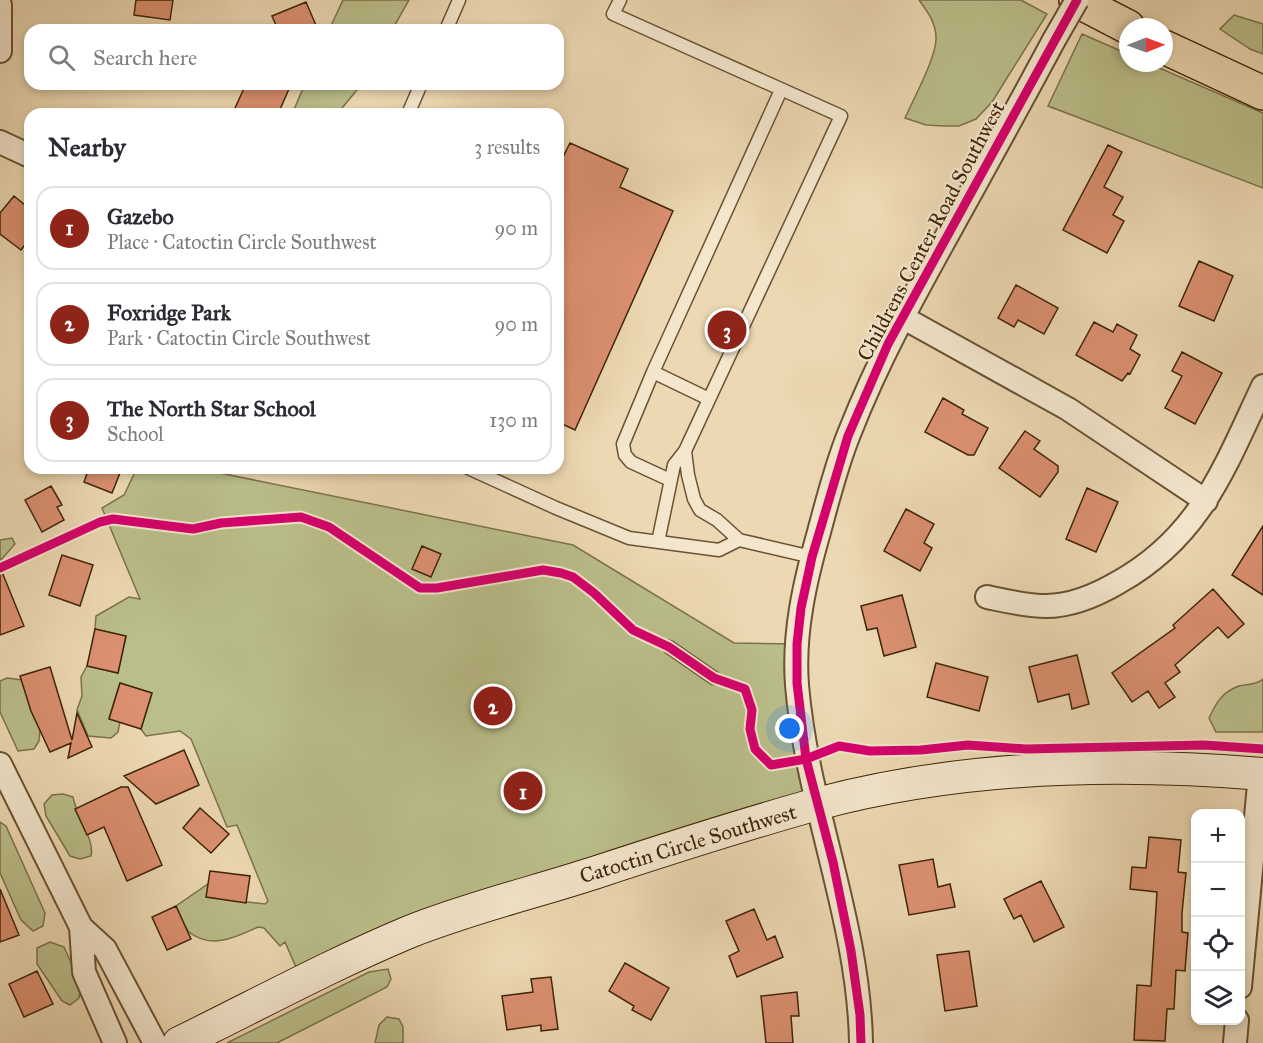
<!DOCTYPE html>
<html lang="en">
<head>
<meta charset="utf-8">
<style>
  body { margin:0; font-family:"IM FELL Great Primer",serif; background:#f2f2f3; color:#2b2b33 }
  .controls { position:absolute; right:18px; bottom:18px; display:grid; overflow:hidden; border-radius:12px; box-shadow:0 3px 9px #0003 }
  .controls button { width:54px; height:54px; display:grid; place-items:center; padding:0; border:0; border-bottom:2px solid #e1e1e2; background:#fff; color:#2b2b33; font:30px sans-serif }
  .compass { position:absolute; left:1119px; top:18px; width:54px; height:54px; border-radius:50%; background:#fff; box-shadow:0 3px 9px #0003; rotate:89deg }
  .you { position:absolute; left:790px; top:729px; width:21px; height:21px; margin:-15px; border:4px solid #fff; border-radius:50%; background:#1a73e8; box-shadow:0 0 0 9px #1a73e833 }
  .badge { display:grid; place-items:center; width:39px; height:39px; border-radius:50%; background:#8f2418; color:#fff; font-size:20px; font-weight:700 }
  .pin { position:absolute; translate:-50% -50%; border:3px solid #fff; box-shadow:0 2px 6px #0006 }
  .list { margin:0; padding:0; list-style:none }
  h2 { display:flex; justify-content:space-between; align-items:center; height:78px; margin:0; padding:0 24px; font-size:26px }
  h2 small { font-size:20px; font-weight:400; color:#7c7c81 }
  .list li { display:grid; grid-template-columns:39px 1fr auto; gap:18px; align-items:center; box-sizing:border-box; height:84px; margin:0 12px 12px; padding:0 12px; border:2px solid #e1e1e2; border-radius:18px }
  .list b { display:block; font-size:22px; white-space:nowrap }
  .list p { margin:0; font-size:20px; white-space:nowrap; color:#7c7c81 }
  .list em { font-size:20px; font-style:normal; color:#7c7c81 }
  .icon { flex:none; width:33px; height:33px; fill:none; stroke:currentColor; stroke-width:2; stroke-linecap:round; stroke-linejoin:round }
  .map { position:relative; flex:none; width:1263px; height:1043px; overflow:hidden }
  .search { position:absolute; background:#fff; box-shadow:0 3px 9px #0003; left:24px; top:24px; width:540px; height:66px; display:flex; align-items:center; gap:15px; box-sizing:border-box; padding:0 21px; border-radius:18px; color:#7c7c81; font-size:22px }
  .panel { position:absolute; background:#fff; box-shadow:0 3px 9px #0003; left:24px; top:108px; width:540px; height:366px; border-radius:18px }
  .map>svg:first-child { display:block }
  .green { fill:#babe8a; stroke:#7c7249; stroke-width:1.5 }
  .building { fill:#db9071; stroke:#3f2508; stroke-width:1.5 }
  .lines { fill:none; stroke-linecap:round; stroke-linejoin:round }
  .lane-casing { stroke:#6a5232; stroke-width:15 }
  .street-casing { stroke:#6a5232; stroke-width:26 }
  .secondary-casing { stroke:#3f2508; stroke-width:34 }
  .highway-casing { stroke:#3f2508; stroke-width:36 }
  .lane { stroke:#f3e6cd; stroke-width:12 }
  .street { stroke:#f3e6cd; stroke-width:22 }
  .secondary { stroke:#f3e6cd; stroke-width:32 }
  .highway { stroke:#ecd8b2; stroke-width:33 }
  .street-bridge-casing { stroke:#6a5232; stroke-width:26; stroke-linecap:butt }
  .street-bridge { stroke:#f3e6cd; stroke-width:22 }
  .cycleway-casing { stroke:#f3e6cd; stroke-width:13 }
  .cycleway { stroke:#d6006c; stroke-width:9 }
  .labels { text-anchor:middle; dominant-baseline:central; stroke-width:4.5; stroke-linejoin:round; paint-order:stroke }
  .street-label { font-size:21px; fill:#3f2508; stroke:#f3e6cd }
</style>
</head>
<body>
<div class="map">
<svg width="1263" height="1043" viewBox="0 0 1263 1043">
  <rect width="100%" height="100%" fill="#ecd8b2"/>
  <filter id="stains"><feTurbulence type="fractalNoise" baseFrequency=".00333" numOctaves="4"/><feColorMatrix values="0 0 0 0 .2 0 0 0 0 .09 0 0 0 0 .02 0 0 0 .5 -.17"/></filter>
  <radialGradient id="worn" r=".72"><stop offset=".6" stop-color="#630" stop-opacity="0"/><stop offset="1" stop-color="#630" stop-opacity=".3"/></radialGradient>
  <path class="green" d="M343,0H409L392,30H329Z
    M919,0H1021L1047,14L992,102L976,119L959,126H944L926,125L905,118C913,100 937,56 936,38C936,23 928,12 919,0Z
    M1234,15L1263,24V54L1250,49L1220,29Z
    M1082,34L1128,54V63H1148L1263,113V188L1048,106Z
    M305,84H362L337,114H292Z
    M137,468H211L215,472L573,545L734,643L797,644L817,804L302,981L285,942L280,946L264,928L258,927C236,937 211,950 189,932C183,926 180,913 176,906L208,884L207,897L265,904L268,901L237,825L227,827L191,739L180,731L146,736L141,729L152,693L120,683L109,718L120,722L118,732L111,738L88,736L77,710L82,696L81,677L87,666L118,673L126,636L95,629L96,616L129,597L140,599L102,508L124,495Z
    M12,538L15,544L0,561V540Z
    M7,678L22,680L31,711L40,730L39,741L34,749L18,751L0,712V681Z
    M1263,679V732H1216L1209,718C1216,703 1222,692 1239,686C1248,684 1256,685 1263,679Z
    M63,794L73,797C76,815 95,840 91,856L80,859L70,856L46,816L44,804L52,795Z
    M0,822L6,826L45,913L43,926L33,931L21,920L0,873Z
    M50,942L64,947L81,984L79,998L70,1005L62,1001L37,964V948Z
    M388,969L391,979L387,987L277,1043H227L369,972Z
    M387,1017L399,1019L403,1027V1043H375L379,1025Z"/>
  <path class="building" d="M136,0H173L170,20L134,15Z
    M306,2L318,30H278L272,16Z
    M246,84H277L289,89L278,114H249L235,108Z
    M570,143L628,169L620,187L673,211L575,430L558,422V157L562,159Z
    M1108,145L1122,152L1104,187L1123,197L1113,215L1124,221L1107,253L1063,230Z
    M14,196L30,209V238L21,250L0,234V213Z
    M1199,261L1233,276L1214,321L1179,306Z
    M1016,285L1058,308L1044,334L1018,320L1014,327L998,318Z
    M1094,322L1113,332L1117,324L1137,335L1130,349L1140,355L1130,374L1128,373L1122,381L1076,355Z
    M1182,352L1222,373L1195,424L1165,408L1182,376L1172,371Z
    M943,398L964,410L962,414L988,428L974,455H968L925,432Z
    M1025,431L1040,441L1034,449L1058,466V472L1040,497L999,468Z
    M89,468H122L112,493L84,482Z
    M51,486L62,505L57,507L64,520L42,532L25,500Z
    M1087,488L1118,502L1096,552L1066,539Z
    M906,509L934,524L924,543L932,548L920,571L884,551Z
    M1263,526V595L1232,575Z
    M422,546L441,554L431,577L412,569Z
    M62,555L93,565L80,606L49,595Z
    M0,567L24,626L0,635Z
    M1213,589L1244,624L1228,638L1218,627L1175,665L1180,672L1165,683L1175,697L1159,708L1148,691L1132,702L1112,673L1175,628L1173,625Z
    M902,595L916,647L884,656L877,628L867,630L861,606Z
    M95,629L126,636L118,673L87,666Z
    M1077,655L1089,704L1072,709L1069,694L1038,702L1029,667Z
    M936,663L988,677L979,711L927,697Z
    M50,667L72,740L77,713L92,747L68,758L71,743L50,752L31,711L20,676Z
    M120,683L152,693L141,729L109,719Z
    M184,750L199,785L156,804L124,776Z
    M514,771L540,778L532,811L505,803Z
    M121,787H128L162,865L127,881L104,827L87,835L75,809Z
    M200,808L229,834L211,853L183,828Z
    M1149,837L1181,840L1178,872L1186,873L1182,913V932L1188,933L1185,971L1176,970L1174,1009H1167L1165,1041L1134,1040L1137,985L1151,986L1157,892L1130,889L1132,867L1146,868Z
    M933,859L938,887L950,884L955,907L909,915L899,865Z
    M210,871L250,876L246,903L206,897Z
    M1041,881L1064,927L1034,942L1021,915L1014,919L1004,899Z
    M0,889L19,935L0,942Z
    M176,906L191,939L167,950L152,917Z
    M754,909L767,940L775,936L783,957L737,977L729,956L739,951L726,921Z
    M969,951L977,1006L945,1011L937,955Z
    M625,963L669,988L651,1020L632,1010L634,1006L609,991Z
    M37,971L53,1004L24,1017L9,984Z
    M551,977L558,1029L541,1031V1025L507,1030L502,996L533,992L531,979Z
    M797,992L799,1016H791L793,1043H766L761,996Z"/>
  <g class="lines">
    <defs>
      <path id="lane" d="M620,0L613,14L841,116L685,451L674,465L658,542
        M446,30L459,0
        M408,114L421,84
        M653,372L623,444L625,455L631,462L670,480
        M709,399L653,372L781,90
        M685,451L688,475L694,499L700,510L717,520L739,540L812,557
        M468,468L556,508L629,538L719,550L739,540
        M669,647L714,678"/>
      <path id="street" d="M0,5V51
        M0,142L30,156
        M902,317L1068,409L1206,501
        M987,597C1006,601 1026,606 1046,606C1072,606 1097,595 1119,582C1201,536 1225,466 1263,386
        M0,764L81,927L84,972L115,1043
        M81,927L105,949L155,1043
        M1240,987L1260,774
        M861,1043C859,921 807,806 797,685C793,633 805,581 819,532C828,499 836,466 849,434C879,357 919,286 959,214C991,156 1023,98 1054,40
        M1235,1043L1237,1020"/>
      <path id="secondary" d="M179,1043C255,1006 330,965 409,932C469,908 532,893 594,873C667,849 742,825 817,804C958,766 1117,762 1263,774"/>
      <path id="highway" d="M1076,0L1128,27
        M1164,47L1263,93"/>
    </defs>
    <use href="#lane" class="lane-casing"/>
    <use href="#street" class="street-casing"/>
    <use href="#secondary" class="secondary-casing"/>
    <use href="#highway" class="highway-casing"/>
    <use href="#lane" class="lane"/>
    <use href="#street" class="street"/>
    <use href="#secondary" class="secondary"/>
    <use href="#highway" class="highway"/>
    <defs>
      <path id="street-bridge" d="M1054,40L1077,0"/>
    </defs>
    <use href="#street-bridge" class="street-bridge-casing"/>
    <use href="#street-bridge" class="street-bridge"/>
    <defs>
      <path id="cycleway" d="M0,568L100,522L113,519L193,529L221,523L301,517L329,527L420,588H437L543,570L561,573L573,577L594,593L633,630L669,647L714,678L745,689L752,710L750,729L755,749L771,765L806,759L839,746L870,751L921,750L968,745L1026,749L1204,745L1263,749
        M861,1043L860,1015L851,951L833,862L806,759L797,683V644L801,608L812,557L848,436L888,344L1077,0"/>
    </defs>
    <use href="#cycleway" class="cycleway-casing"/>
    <use href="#cycleway" class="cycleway"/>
  </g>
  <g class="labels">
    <g class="street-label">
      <text transform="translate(931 231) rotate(-62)">Childrens Center Road Southwest</text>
      <text transform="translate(688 844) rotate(-17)">Catoctin Circle Southwest</text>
    </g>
  </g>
  <rect width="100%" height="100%" filter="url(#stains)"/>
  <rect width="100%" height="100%" fill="url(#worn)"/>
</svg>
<div class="controls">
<button>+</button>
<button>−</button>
<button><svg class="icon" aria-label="locate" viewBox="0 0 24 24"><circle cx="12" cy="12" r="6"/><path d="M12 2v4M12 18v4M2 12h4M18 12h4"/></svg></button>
<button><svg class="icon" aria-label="layers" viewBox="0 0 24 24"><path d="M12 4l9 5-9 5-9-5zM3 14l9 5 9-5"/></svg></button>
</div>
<svg class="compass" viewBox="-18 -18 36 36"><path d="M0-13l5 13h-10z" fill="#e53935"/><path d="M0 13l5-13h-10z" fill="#7c7c81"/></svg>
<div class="you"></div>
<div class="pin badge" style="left:523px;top:791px">1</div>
<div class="pin badge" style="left:493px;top:706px">2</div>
<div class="pin badge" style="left:727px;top:330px">3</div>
<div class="search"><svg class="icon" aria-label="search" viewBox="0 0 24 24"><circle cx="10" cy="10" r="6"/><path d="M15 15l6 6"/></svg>Search here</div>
<section class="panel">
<h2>Nearby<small>3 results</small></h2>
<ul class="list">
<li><span class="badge">1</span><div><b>Gazebo</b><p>Place · Catoctin Circle Southwest</p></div><em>90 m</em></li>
<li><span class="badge">2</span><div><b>Foxridge Park</b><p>Park · Catoctin Circle Southwest</p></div><em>90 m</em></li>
<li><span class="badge">3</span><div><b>The North Star School</b><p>School</p></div><em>130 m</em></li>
</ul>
</section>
</div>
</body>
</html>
